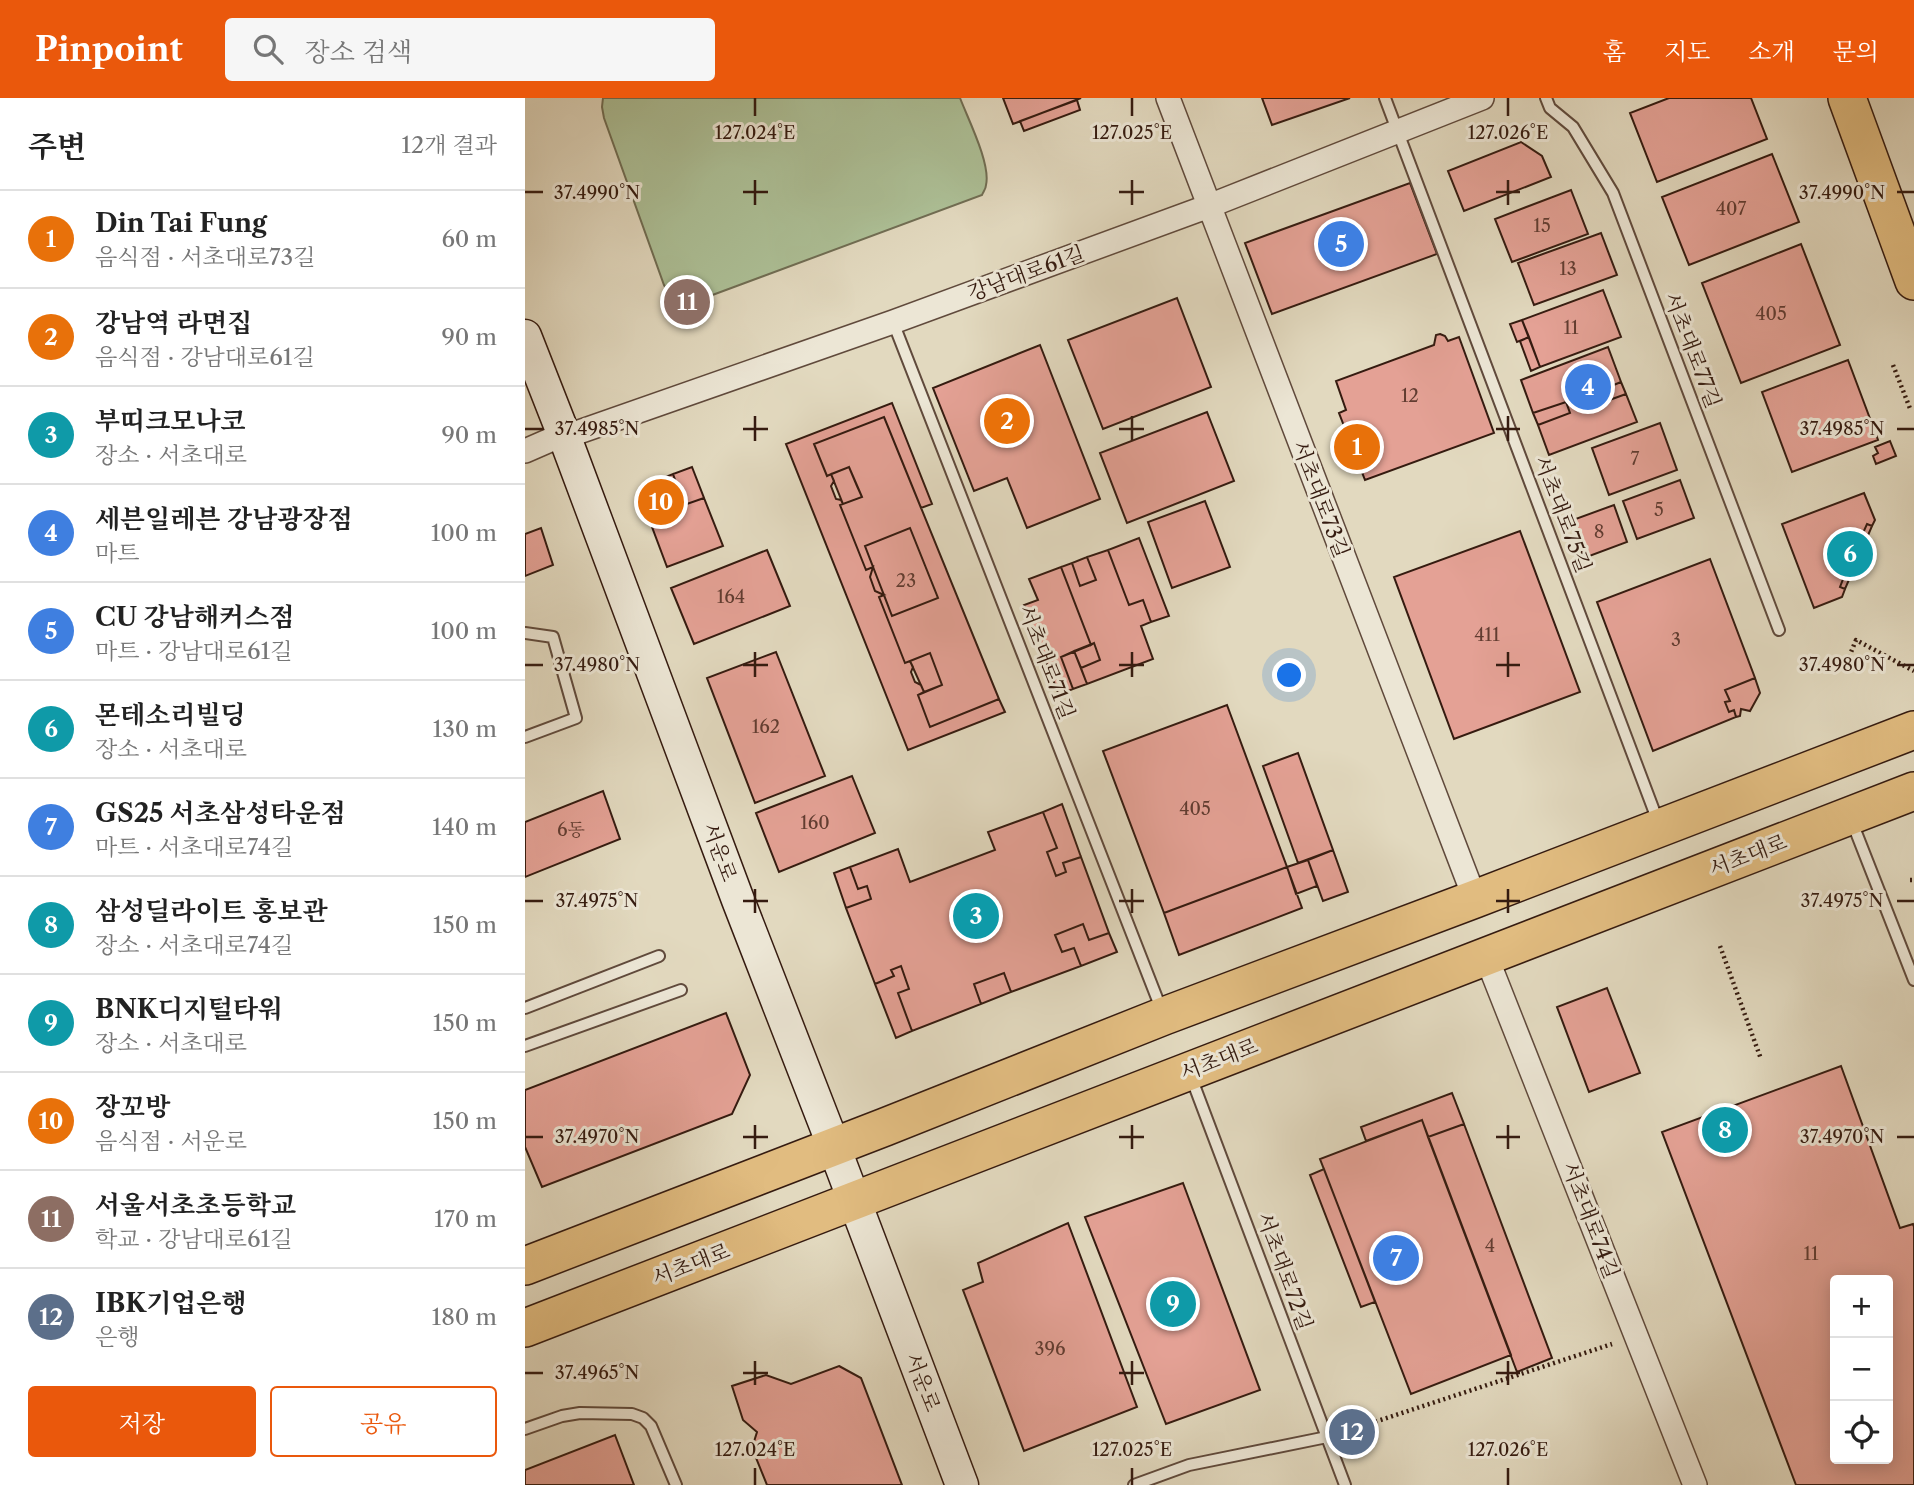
<!DOCTYPE html>
<html lang="ko">
<head>
<meta charset="utf-8">
<style>
  body { margin:0; font-family:"Libre Caslon Text","Noto Serif KR",serif; background:#f6f6f6; color:#222 }
  .controls { position:absolute; right:21px; bottom:21px; display:grid; overflow:hidden; border-radius:7px; box-shadow:0 4px 18px #0003 }
  .controls button { width:63px; height:63px; display:grid; place-items:center; padding:0; border:0; border-bottom:2px solid #e0e0e0; background:#fff; color:#222; font:35px sans-serif }
  .you { position:absolute; left:765px; top:578px; width:24px; height:24px; margin:-18px; border:5px solid #fff; border-radius:50%; background:#1a73e8; box-shadow:0 0 0 10px #1a73e833 }
  .badge { display:grid; place-items:center; width:46px; height:46px; border-radius:50%; background:#ea580c; color:#fff; font-size:23px; font-weight:700 }
  .pin { position:absolute; translate:-50% -50%; border:4px solid #fff; box-shadow:0 2px 7px #0006 }
  .list { margin:0; padding:0; list-style:none }
  h2 { display:flex; justify-content:space-between; align-items:center; height:91px; margin:0; padding:0 28px; font-size:30px }
  h2 small { font-size:23px; font-weight:400; color:#767676 }
  .list li { display:grid; grid-template-columns:46px 1fr auto; gap:21px; align-items:center; box-sizing:border-box; height:98px; padding:0 28px; border-top:2px solid #e0e0e0 }
  .list b { display:block; font-size:26px; white-space:nowrap }
  .list p { margin:0; font-size:23px; white-space:nowrap; color:#767676 }
  .list em { font-size:23px; font-style:normal; color:#767676 }
  .actions { display:flex; gap:14px; padding:21px 28px }
  .actions a { flex:1; padding:16px 0; border:2px solid #ea580c; border-radius:7px; text-align:center; font-size:24px; color:#ea580c }
  .actions .main { background:#ea580c; color:#fff }
  .icon { flex:none; width:38px; height:38px; fill:none; stroke:currentColor; stroke-width:2; stroke-linecap:round; stroke-linejoin:round }
  .map { position:relative; flex:none; width:1389px; height:1387px; overflow:hidden }
  header { display:flex; align-items:center; gap:42px; box-sizing:border-box; height:98px; padding:0 35px; background:#ea580c; color:#fff }
  header strong { font-size:33px }
  nav { display:flex; gap:38px; margin-inline-start:auto; font-size:24px }
  .search { width:490px; height:63px; background:#f6f6f6; display:flex; align-items:center; gap:18px; box-sizing:border-box; padding:0 24px; border-radius:7px; color:#767676; font-size:26px }
  main { display:flex }
  aside { flex:1; background:#fff }
  .map>svg:first-child { display:block }
  .green { fill:#adc097; stroke:#716e54; stroke-width:2 }
  .building { fill:#e4a195; stroke:#351b10; stroke-width:2; fill-rule:evenodd }
  .lines { fill:none; stroke-linecap:round; stroke-linejoin:round }
  .lane-casing { stroke:#604a3c; stroke-width:14 }
  .street-casing { stroke:#604a3c; stroke-width:26 }
  .secondary-casing { stroke:#351b10; stroke-width:35 }
  .primary-casing { stroke:#351b10; stroke-width:40 }
  .path { stroke:#351b10; stroke-width:4.5; stroke-dasharray:2 3.5; stroke-linecap:butt }
  .lane { stroke:#ece6d5; stroke-width:10 }
  .street { stroke:#ece6d5; stroke-width:23 }
  .secondary { stroke:#ece6d5; stroke-width:32 }
  .primary { stroke:#e1bc80; stroke-width:37 }
  .ticks { fill:none; stroke:#351b10; stroke-width:2.5 }
  .labels { text-anchor:middle; dominant-baseline:central; stroke-width:6; stroke-linejoin:round; paint-order:stroke }
  .number-label { font-size:18px; fill:#613c31 }
  .street-label { font-size:21px; fill:#351b10; stroke:#ece6d5 }
  .ticks-label { font-size:18px; text-anchor:middle; fill:#351b10; stroke:#ece6d5; stroke-width:6; stroke-linejoin:round; paint-order:stroke }
</style>
</head>
<body>
<header>
<strong>Pinpoint</strong>
<div class="search"><svg class="icon" aria-label="search" viewBox="0 0 24 24"><circle cx="10" cy="10" r="6"/><path d="M15 15l6 6"/></svg>장소 검색</div>
<nav><a>홈</a><a>지도</a><a>소개</a><a>문의</a></nav>
</header>
<main>
<aside>
<h2>주변<small>12개 결과</small></h2>
<ul class="list">
<li><span class="badge" style="background:#e8710a">1</span><div><b>Din Tai Fung</b><p>음식점 · 서초대로73길</p></div><em>60 m</em></li>
<li><span class="badge" style="background:#e8710a">2</span><div><b>강남역 라면집</b><p>음식점 · 강남대로61길</p></div><em>90 m</em></li>
<li><span class="badge" style="background:#0f9aa8">3</span><div><b>부띠크모나코</b><p>장소 · 서초대로</p></div><em>90 m</em></li>
<li><span class="badge" style="background:#3f7fe0">4</span><div><b>세븐일레븐 강남광장점</b><p>마트</p></div><em>100 m</em></li>
<li><span class="badge" style="background:#3f7fe0">5</span><div><b>CU 강남해커스점</b><p>마트 · 강남대로61길</p></div><em>100 m</em></li>
<li><span class="badge" style="background:#0f9aa8">6</span><div><b>몬테소리빌딩</b><p>장소 · 서초대로</p></div><em>130 m</em></li>
<li><span class="badge" style="background:#3f7fe0">7</span><div><b>GS25 서초삼성타운점</b><p>마트 · 서초대로74길</p></div><em>140 m</em></li>
<li><span class="badge" style="background:#0f9aa8">8</span><div><b>삼성딜라이트 홍보관</b><p>장소 · 서초대로74길</p></div><em>150 m</em></li>
<li><span class="badge" style="background:#0f9aa8">9</span><div><b>BNK디지털타워</b><p>장소 · 서초대로</p></div><em>150 m</em></li>
<li><span class="badge" style="background:#e8710a">10</span><div><b>장꼬방</b><p>음식점 · 서운로</p></div><em>150 m</em></li>
<li><span class="badge" style="background:#8d6e63">11</span><div><b>서울서초초등학교</b><p>학교 · 강남대로61길</p></div><em>170 m</em></li>
<li><span class="badge" style="background:#5c6f8a">12</span><div><b>IBK기업은행</b><p>은행</p></div><em>180 m</em></li>
</ul>
<div class="actions"><a class="main">저장</a><a>공유</a></div>
</aside>
<div class="map">
<svg width="1389" height="1387" viewBox="0 0 1389 1387">
  <rect width="100%" height="100%" fill="#e2d9bf"/>
  <filter id="stains"><feTurbulence type="fractalNoise" baseFrequency=".00286" numOctaves="4"/><feColorMatrix values="0 0 0 0 .2 0 0 0 0 .09 0 0 0 0 .02 0 0 0 .5 -.17"/></filter>
  <radialGradient id="worn" r=".72"><stop offset=".6" stop-color="#630" stop-opacity="0"/><stop offset="1" stop-color="#630" stop-opacity=".3"/></radialGradient>
  <path class="green" d="M78,0H435C443,21 466,66 461,87C461,91 458,94 457,97L174,202C154,207 148,205 139,187L79,20L77,9Z"/>
  <path class="building" d="M478,0H556L488,26Z
    M737,0H825L747,27Z
    M1144,0H1226L1242,41L1132,84L1105,15Z
    M552,2L555,12L499,33L495,23Z
    M996,44L1017,58L1026,79L939,113L923,73Z
    M1247,56L1274,124L1164,167L1137,99Z
    M885,85L912,156L747,216L720,145Z
    M1046,92L1063,136L987,164L970,121Z
    M1076,135L1092,177L1009,207L993,165Z
    M1276,146L1315,247L1216,285L1177,185Z
    M1078,192L1096,239L1015,269L997,222Z
    M652,200L686,289L578,331L543,242Z
    M997,222L1004,239L992,244L985,226Z
    M915,236L920,238L923,243L934,239L969,335L840,382L814,315L821,312L811,283L909,247L911,237Z
    M1004,239L1015,269L1006,273L995,243Z
    M515,247L575,401L502,430L482,380L449,393L408,290Z
    M1083,249L1096,284L1064,297L1068,308L1101,296L1112,324L1024,357L1013,327L1045,315L1041,304L1008,315L996,282Z
    M1323,262L1353,342L1267,374L1237,294Z
    M1096,284L1101,296L1068,308L1064,297Z
    M1041,304L1045,315L1013,327L1008,315Z
    M367,305L407,406L396,410L359,319L289,346L302,378L306,376L309,383L306,388L311,401L316,402L318,406L315,407L341,472L348,469L345,479L350,493L359,497L354,499L380,565L385,563L388,569L386,574L390,584L396,587L399,594L393,597L405,629L474,601L480,614L383,652L261,346Z
    M682,314L709,383L602,425L575,355Z
    M359,319L474,601L405,629L393,597L417,587L405,555L380,565L354,499L359,497L367,518L413,500L385,430L340,448L348,469L341,472L315,407L337,399L332,388L324,369L302,378L289,346Z
    M1135,325L1152,372L1084,397L1067,350Z
    M1365,343L1371,358L1351,366L1348,358L1353,355L1350,349Z
    M167,369L179,400L159,407L148,376Z
    M324,369L337,399L318,406L306,376Z
    M148,376L159,407L179,400L198,448L142,469L115,397L118,388Z
    M1155,382L1169,420L1112,441L1098,403Z
    M1339,395L1350,422L1347,428L1342,426L1334,444L1322,439L1310,467L1322,471L1315,489L1320,491L1317,499L1289,510L1257,426Z
    M680,403L705,469L647,490L623,424Z
    M1089,407L1102,444L1059,460L1045,423Z
    M1342,426L1347,428L1320,491L1315,489L1322,471L1310,467L1322,439L1334,444Z
    M16,430L28,467L0,478V436Z
    M385,430L413,500L367,518L340,448Z
    M995,433L1055,594L929,641L869,479Z
    M614,440L644,518L626,524L618,502L604,507L583,452Z
    M242,452L265,508L169,546L146,490Z
    M583,452L604,507L618,502L626,524L616,528L628,561L562,586L556,570L575,562L569,545L566,547L536,469L547,465L555,488L571,482L562,459Z
    M562,459L571,482L555,488L547,465Z
    M1185,461L1230,580L1200,592L1205,603L1200,604L1204,614L1209,612L1211,619L1128,653L1072,504Z
    M348,469L359,497L350,493L345,479Z
    M536,469L566,547L536,559L548,591L534,597L499,507L513,502L504,481Z
    M569,545L575,562L556,570L549,553Z
    M549,553L562,586L548,591L536,559Z
    M251,554L300,678L230,705L182,580Z
    M405,555L417,587L399,594L385,563Z
    M1230,580L1235,595L1225,613L1216,611L1215,618L1211,619L1209,612L1204,614L1200,604L1205,603L1200,592Z
    M702,607L762,769L639,815L578,653Z
    M773,655L808,752L773,765L738,668Z
    M327,678L350,735L254,774L231,715Z
    M78,693L95,741L0,779V724Z
    M537,706L556,759L538,765L541,774L531,778L522,754L532,750L518,714Z
    M518,714L532,750L522,754L531,778L541,774L538,765L556,759L584,835L564,842L558,826L530,837L537,854L549,850L556,868L486,894L479,875L449,886L456,906L387,933L373,895L384,891L376,868L366,872L369,878L350,886L321,810L346,801L342,788L333,791L325,769L373,751L385,784L470,752L463,734Z
    M808,752L823,794L798,803L783,762Z
    M783,762L792,788L771,796L762,769Z
    M325,769L333,791L342,788L346,801L321,810L309,775Z
    M762,769L777,810L654,857L639,815Z
    M558,826L564,842L584,835L592,854L556,868L549,850L537,854L530,837Z
    M376,868L384,891L373,895L387,933L371,940L350,886L369,878L366,872Z
    M479,875L486,894L456,906L449,886Z
    M1082,890L1115,975L1064,994L1032,909Z
    M201,915L225,977L207,1016L17,1089L0,1049V992Z
    M1316,968L1375,1130L1388,1126L1389,1129V1387H1271L1137,1034ZM1310,1182H1363V1361H1310Z
    M927,995L939,1026L903,1039L897,1022L841,1043L836,1029Z
    M897,1022L986,1257L886,1296L795,1061Z
    M939,1026L1027,1260L992,1274L903,1039Z
    M799,1071L850,1204L836,1209L785,1077Z
    M658,1085L735,1292L641,1326L560,1119Z
    M543,1125L612,1309L499,1353L438,1192L458,1184L453,1165Z
    M314,1268L336,1280L377,1387H242L227,1350L232,1334L218,1322L207,1288L241,1277L266,1286Z
    M90,1337L109,1387H0V1372Z"/>
  <g class="lines">
    <defs>
      <path id="lane" d="M860,0L1134,726
        M1021,0L1025,10L1048,29L1088,95L1254,532
        M368,224L637,913
        M0,535L28,539L51,620L0,639
        M1327,724L1389,882
        M0,910L134,858
        M0,948L156,892
        M666,979L820,1387
        M0,1331L37,1318L55,1315L107,1316L118,1320L126,1328L151,1387
        M609,1387L664,1367L802,1339"/>
      <path id="street" d="M643,0L950,801
        M0,353L39,336L51,335L368,224L684,108L957,0
        M961,858L1170,1387"/>
      <path id="secondary" d="M0,238L42,345L213,802L309,1049L437,1387"/>
      <path id="primary" d="M1322,0L1389,183
        M0,1168L360,1029L639,918L950,801L1389,632
        M0,1230L1389,693"/>
    </defs>
    <use href="#lane" class="lane-casing"/>
    <use href="#street" class="street-casing"/>
    <use href="#secondary" class="secondary-casing"/>
    <use href="#primary" class="primary-casing"/>
    <path class="path" d="M1368,267L1386,313
      M1320,569L1331,542L1389,573
      M1385,782H1389
      M1195,848L1236,961
      M819,1334L1087,1246"/>
    <use href="#lane" class="lane"/>
    <use href="#street" class="street"/>
    <use href="#secondary" class="secondary"/>
    <use href="#primary" class="primary"/>
  </g>
  <path class="ticks" d="M230,0V18M607,0V18M983,0V18M230,82V107M607,82V107M983,82V107M0,94H18M218,94H243M594,94H619M971,94H995M1372,94H1389M230,318V343M607,318V343M983,318V343M0,331H18M218,331H243M594,331H619M971,331H995M1372,331H1389M230,554V579M607,554V579M983,554V579M0,567H18M218,567H243M594,567H619M971,567H995M1372,567H1389M230,791V815M607,791V815M983,791V815M0,803H18M218,803H243M594,803H619M971,803H995M1372,803H1389M230,1027V1051M607,1027V1051M983,1027V1051M0,1039H18M218,1039H243M594,1039H619M971,1039H995M1372,1039H1389M230,1263V1287M607,1263V1287M983,1263V1287M0,1275H18M218,1275H243M594,1275H619M971,1275H995M230,1370V1387M607,1370V1387M983,1370V1387"/>
  <g class="labels">
    <g class="number-label">
      <text x="1206" y="111">407</text>
      <text x="1017" y="128">15</text>
      <text x="1043" y="171">13</text>
      <text x="1246" y="216">405</text>
      <text x="1046" y="230">11</text>
      <text x="885" y="298">12</text>
      <text x="1110" y="361">7</text>
      <text x="1134" y="412">5</text>
      <text x="1074" y="434">8</text>
      <text x="381" y="483">23</text>
      <text x="206" y="499">164</text>
      <text x="962" y="537">411</text>
      <text x="1151" y="542">3</text>
      <text x="241" y="629">162</text>
      <text x="670" y="711">405</text>
      <text x="290" y="725">160</text>
      <text x="46" y="732">6동</text>
      <text x="965" y="1148">4</text>
      <text x="1286" y="1156">11</text>
      <text x="525" y="1251">396</text>
    </g>
    <g class="street-label">
      <text transform="translate(501 175) rotate(-20)">강남대로61길</text>
      <text transform="translate(1168 252) rotate(69)">서초대로77길</text>
      <text transform="translate(796 401) rotate(69)">서초대로73길</text>
      <text transform="translate(1038 416) rotate(69)">서초대로75길</text>
      <text transform="translate(522 564) rotate(69)">서초대로71길</text>
      <text transform="translate(195 754) rotate(70)">서운로</text>
      <text transform="translate(1223 757) rotate(-21)">서초대로</text>
      <text transform="translate(694 961) rotate(-21)">서초대로</text>
      <text transform="translate(1066 1122) rotate(69)">서초대로74길</text>
      <text transform="translate(166 1166) rotate(-21)">서초대로</text>
      <text transform="translate(760 1173) rotate(70)">서초대로72길</text>
      <text transform="translate(398 1284) rotate(69)">서운로</text>
    </g>
  </g>
  <g class="ticks-label">
    <text x="230" y="41">127.024°E</text>
    <text x="607" y="41">127.025°E</text>
    <text x="983" y="41">127.026°E</text>
    <text x="72" y="101">37.4990°N</text>
    <text x="1317" y="101">37.4990°N</text>
    <text x="72" y="337">37.4985°N</text>
    <text x="1317" y="337">37.4985°N</text>
    <text x="72" y="573">37.4980°N</text>
    <text x="1317" y="573">37.4980°N</text>
    <text x="72" y="809">37.4975°N</text>
    <text x="1317" y="809">37.4975°N</text>
    <text x="72" y="1045">37.4970°N</text>
    <text x="1317" y="1045">37.4970°N</text>
    <text x="72" y="1281">37.4965°N</text>
    <text x="230" y="1358">127.024°E</text>
    <text x="607" y="1358">127.025°E</text>
    <text x="983" y="1358">127.026°E</text>
  </g>
  <rect width="100%" height="100%" filter="url(#stains)"/>
  <rect width="100%" height="100%" fill="url(#worn)"/>
</svg>
<div class="controls">
<button>+</button>
<button>−</button>
<button><svg class="icon" aria-label="locate" viewBox="0 0 24 24"><circle cx="12" cy="12" r="6"/><path d="M12 2v4M12 18v4M2 12h4M18 12h4"/></svg></button>
</div>
<div class="you"></div>
<div class="pin badge" style="left:832px;top:349px;background:#e8710a">1</div>
<div class="pin badge" style="left:482px;top:323px;background:#e8710a">2</div>
<div class="pin badge" style="left:451px;top:818px;background:#0f9aa8">3</div>
<div class="pin badge" style="left:1063px;top:289px;background:#3f7fe0">4</div>
<div class="pin badge" style="left:816px;top:146px;background:#3f7fe0">5</div>
<div class="pin badge" style="left:1325px;top:456px;background:#0f9aa8">6</div>
<div class="pin badge" style="left:871px;top:1160px;background:#3f7fe0">7</div>
<div class="pin badge" style="left:1200px;top:1032px;background:#0f9aa8">8</div>
<div class="pin badge" style="left:648px;top:1206px;background:#0f9aa8">9</div>
<div class="pin badge" style="left:136px;top:404px;background:#e8710a">10</div>
<div class="pin badge" style="left:162px;top:204px;background:#8d6e63">11</div>
<div class="pin badge" style="left:827px;top:1334px;background:#5c6f8a">12</div>
</div>
</main>
</body>
</html>
